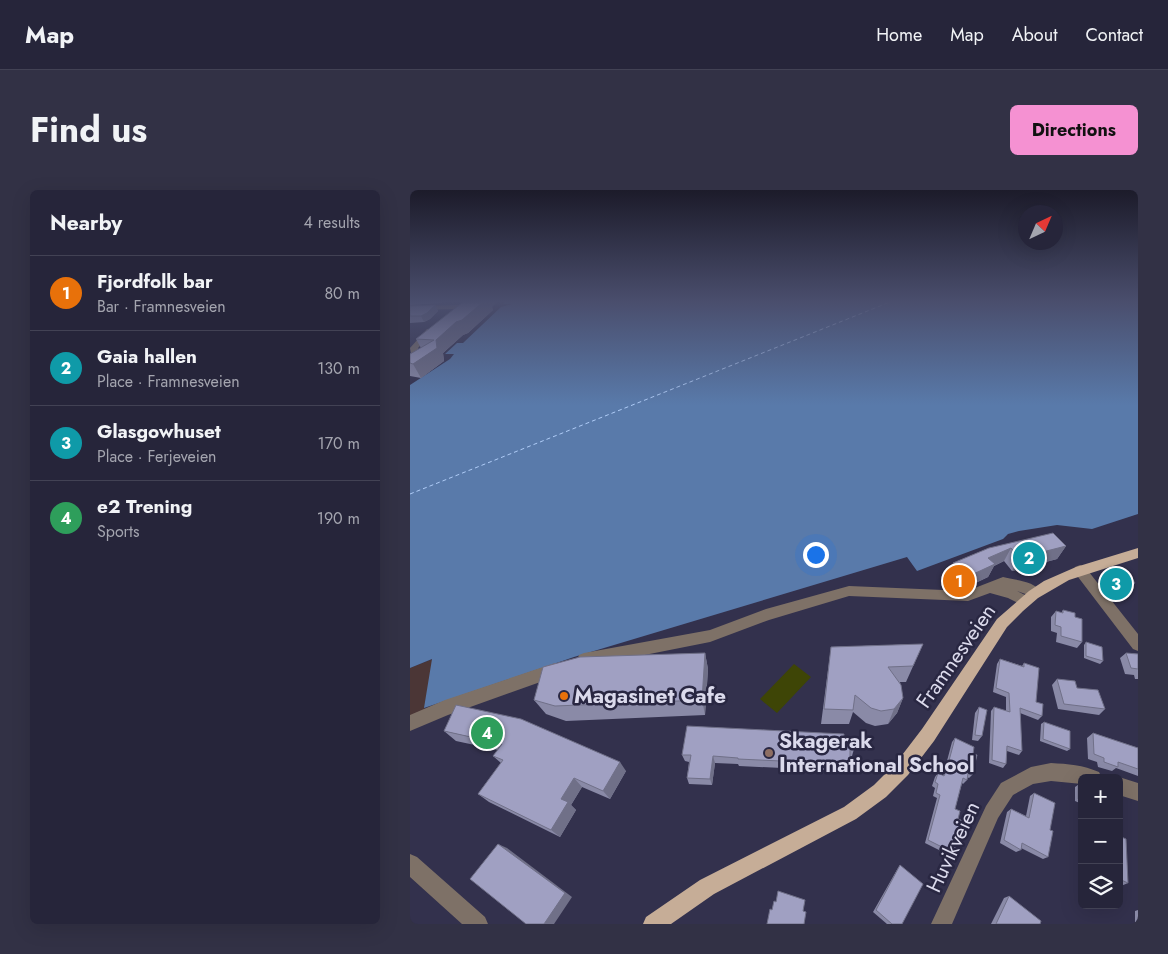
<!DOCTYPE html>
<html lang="en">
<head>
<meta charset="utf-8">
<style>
  body { margin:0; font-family:Jost,sans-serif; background:#323145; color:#f1f3f6 }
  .controls { position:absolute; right:15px; bottom:15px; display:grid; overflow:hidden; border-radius:8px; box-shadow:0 5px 20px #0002 }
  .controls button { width:45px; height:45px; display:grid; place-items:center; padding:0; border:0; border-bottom:1px solid #424254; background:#26253a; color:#f1f3f6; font:25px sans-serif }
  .compass { position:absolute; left:608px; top:15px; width:45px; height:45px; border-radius:50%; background:#26253a; box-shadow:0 5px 20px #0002; rotate:44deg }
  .you { position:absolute; left:405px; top:364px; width:18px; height:18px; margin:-12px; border:4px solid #fff; border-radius:50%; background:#1a73e8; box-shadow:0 0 0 8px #1a73e833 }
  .badge { display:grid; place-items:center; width:32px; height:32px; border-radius:50%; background:#f591d2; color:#fff; font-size:16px; font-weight:700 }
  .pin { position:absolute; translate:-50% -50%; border:2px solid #fff; box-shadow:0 1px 5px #0006 }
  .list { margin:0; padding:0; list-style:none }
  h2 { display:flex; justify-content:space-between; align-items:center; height:65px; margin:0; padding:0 20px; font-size:21px }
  h2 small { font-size:16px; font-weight:400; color:#a4a5af }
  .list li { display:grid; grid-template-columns:32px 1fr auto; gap:15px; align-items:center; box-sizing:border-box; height:75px; padding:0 20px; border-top:1px solid #424254 }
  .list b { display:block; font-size:19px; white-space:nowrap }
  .list p { margin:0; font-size:16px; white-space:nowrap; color:#a4a5af }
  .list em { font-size:16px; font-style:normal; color:#a4a5af }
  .icon { flex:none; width:28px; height:28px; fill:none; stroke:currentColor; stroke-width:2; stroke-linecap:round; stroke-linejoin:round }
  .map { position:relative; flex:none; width:728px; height:734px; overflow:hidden; border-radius:8px }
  header { display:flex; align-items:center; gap:30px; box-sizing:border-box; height:70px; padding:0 25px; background:#26253a; border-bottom:1px solid #424254 }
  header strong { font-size:24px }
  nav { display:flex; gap:28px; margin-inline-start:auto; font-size:18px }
  .intro { display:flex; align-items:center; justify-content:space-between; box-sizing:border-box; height:120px; padding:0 30px }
  h1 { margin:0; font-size:35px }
  .button { padding:12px 22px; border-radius:8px; background:#f591d2; color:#111; font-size:18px; font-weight:700 }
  main { display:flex; gap:30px; padding:0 30px }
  aside { flex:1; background:#26253a; border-radius:8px; box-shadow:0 5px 20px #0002 }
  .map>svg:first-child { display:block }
  .industrial { fill:#4b3636 }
  .green { fill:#3e4506 }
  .water { fill:#597aaa }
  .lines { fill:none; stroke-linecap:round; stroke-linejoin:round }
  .ferry { stroke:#afccf7; stroke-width:1; stroke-dasharray:4 3; stroke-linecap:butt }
  .minor { fill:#7e7167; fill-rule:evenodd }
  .major { fill:#c6ad97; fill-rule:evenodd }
  .wall { fill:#8a8aa7 }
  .shaded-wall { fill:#707088 }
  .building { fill:#a0a0c2; stroke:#707088 }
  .food-dot { fill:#e8710a; stroke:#292742; stroke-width:2 }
  .education-dot { fill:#8d6e63; stroke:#292742; stroke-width:2 }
  .labels { text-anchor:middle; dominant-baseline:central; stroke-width:5; stroke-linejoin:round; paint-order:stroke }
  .near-street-label { font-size:21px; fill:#dbdaec; stroke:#292742 }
  .near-poi-label { font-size:21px; font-weight:bold; fill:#dbdaec; stroke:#292742; text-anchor:start }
</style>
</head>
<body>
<header>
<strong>Map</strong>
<nav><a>Home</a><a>Map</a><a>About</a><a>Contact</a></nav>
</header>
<div class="intro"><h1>Find us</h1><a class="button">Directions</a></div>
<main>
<aside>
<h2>Nearby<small>4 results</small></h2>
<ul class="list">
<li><span class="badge" style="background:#e8710a">1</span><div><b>Fjordfolk bar</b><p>Bar · Framnesveien</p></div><em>80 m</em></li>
<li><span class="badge" style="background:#0f9aa8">2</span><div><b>Gaia hallen</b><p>Place · Framnesveien</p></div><em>130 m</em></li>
<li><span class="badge" style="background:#0f9aa8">3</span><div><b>Glasgowhuset</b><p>Place · Ferjeveien</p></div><em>170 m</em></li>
<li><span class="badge" style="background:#2e9e5b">4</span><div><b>e2 Trening</b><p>Sports</p></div><em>190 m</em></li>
</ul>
</aside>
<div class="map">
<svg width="728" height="734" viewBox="0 0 728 734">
  <rect width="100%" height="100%" fill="#33314d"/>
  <path class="industrial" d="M23,469L13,527L0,533V478Z"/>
  <path class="green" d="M384,474L401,487L367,523L350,509Z"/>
  <path class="water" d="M94,112H728V324L682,339L647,335L609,341L598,344L593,349L507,381L497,367L164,467L14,518L22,469L0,478V195L40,169L44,164H35L47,153H53L91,117L102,114H93Z"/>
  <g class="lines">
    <path class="ferry" d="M0,304L480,112"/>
    <path class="minor" d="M0,116L49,115L52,117L49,119L0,120Z
      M17,139L24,141L8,158L11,174L0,182V176L3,173L0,158Z
      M670,375L675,377L728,444V461L723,459L665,383L664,380L665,377Z
      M593,387C604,390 625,391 631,402L629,406L624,407L607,401L619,407L621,411L619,415L614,416L598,408L580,403L558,411L439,406L359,430L300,452L174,477L169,475L167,470L169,465L174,463L300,440L356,419L439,396L557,401Z
      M145,473L150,475L153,480L150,485L38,525L0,541V525L35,510Z
      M641,573C658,574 673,575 689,582L692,588H672V594L641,591L623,594L603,605L588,628L542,734H521L576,616L591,593L621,577Z
      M709,587L728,593V611L709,605V588H707Z
      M0,664L7,667L75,727L78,734H52L0,687Z"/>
    <path class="major" d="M728,358V368L659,390L628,408L613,421L597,437L524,551L498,585L476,607L446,629L304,704L261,734H233L236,727L290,690L434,617L464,595L486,573L512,539L587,429L619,401L634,391L666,377Z"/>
  </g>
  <path class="wall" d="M0,112H32L31,113L0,115Z
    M25,115L28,121L20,129L14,132L0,133V116Z
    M82,117L83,120L58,143L53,145L33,163L34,171L11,188L0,186V164L11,158L6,149Z
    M656,356L647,369L602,381L594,371L584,376L578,387L553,399L538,386L543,373L579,358Z
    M696,382L725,393L717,403L703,404L691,388Z
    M653,420L665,427L672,452L667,458L646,452L647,443L641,441V427L646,421L651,423Z
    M676,452L693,471L690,474L674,468V455Z
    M513,454L496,492H490L493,508L487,523L478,534L465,536L456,533L443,522L439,534H411L421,457Z
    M295,463L298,479L295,525L156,531L136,524L124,510Z
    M716,463L728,464V489H725L724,485L715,484L710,468Z
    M590,469L612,476L614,473L626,512L632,526L628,530L610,523L612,561L609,565L597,561L596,574L593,578L579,573L581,521L584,517L596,521V507L583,502L587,474Z
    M647,489L667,498L695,519L689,525L648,519L642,495Z
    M569,517L572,546L568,551L562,550L565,523Z
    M634,532L660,559L657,561L630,551L631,534Z
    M34,541L216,581L200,609L172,597L161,615L166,620L150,647L79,612L68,604L91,573L83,566L88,560L46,551Z
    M683,543L728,558V586L706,578L702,581L688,577L687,572L678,569L677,548Z
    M434,547L444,559L442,566H440V572L438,578H434L433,581L329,576L328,574L305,573L302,595L279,594L277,588L279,572L275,571L272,565Z
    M545,548L563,564L562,585L559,588L557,587V590L553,594L552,593L545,619L548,629L547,656L544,659L541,657L540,661L537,664L515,653L527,608L523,606L525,598L522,596L525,587L528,583L533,586L542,552Z
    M668,595L672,596V614L665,611V597Z
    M624,603L640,640L638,667L633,669L611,658V660L606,662L590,653L597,622L601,619L616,626L620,606Z
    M709,646L718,693L711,696L709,695Z
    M490,675L492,734H477L463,722L488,678Z
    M599,706L630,734H581L594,708Z
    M728,720V734H725V721Z"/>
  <path class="shaded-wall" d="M73,112H87L82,117L83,120L58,143L53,145L33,163L34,171L11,188L3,174L26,150L46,132Z
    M25,115L28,121L20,129L14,132L11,126Z
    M656,356L647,369L602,381L609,368Z
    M601,358L594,371L584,376L578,387L553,399L559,386L578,368Z
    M295,463L298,479L295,525L292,510Z
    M493,508L487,523L478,534L484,519Z
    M303,566L305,573L302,595L300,589Z
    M210,572L216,581L200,609L193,601Z
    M164,588L172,597L161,615L166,620L150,647L141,640L151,609Z
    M88,654L97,658L162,707L144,734H134Z"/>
  <path class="building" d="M53,112H73L52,130L46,132L26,150L27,158L3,174L0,173V164L24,150L6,149Z
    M25,115L17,123L11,126H0V116Z
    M643,343L656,356L609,368L601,358L578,368L585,374L559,386L543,373L579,358Z
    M710,381L711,383L717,382L725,393H719L722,397L708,398L696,382Z
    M653,420L665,423V427L672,429V452L651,446V437L645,435L646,421L653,423Z
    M676,452L692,457L693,471L676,466Z
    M513,454L503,476L478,477L491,495L493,508L484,519L471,521L461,518L445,505L443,520L414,519L421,457Z
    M295,463L292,510L145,516L124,510L133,477L170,467Z
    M716,463L728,464V479L721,478Z
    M590,469L614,477V473L629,478L626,512L633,514L632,526L610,518L612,561L597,556L596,574L582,570L584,517L600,522L599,503L586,498Z
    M647,489L665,491L667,498L688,500L695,519L654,514Z
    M46,515L111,529L210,572L193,601L164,588L151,609L158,612L141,640L68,604L93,570L83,566L92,554L34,541Z
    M569,517L577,520L572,546L565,545Z
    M634,532L660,541V559L633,549Z
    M277,536L413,543L434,544V547L444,549V559H440V572L435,571V574L328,569V568L303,566L300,589L277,588L281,565H272Z
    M683,543L728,558V579L708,572V577L694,572V568L684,564Z
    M545,548L564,557L563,564L567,565L562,585L558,583L557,590L553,588L545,619L550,621L548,629L553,631L547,656L542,653L540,661L518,650L530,605L526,603L528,594L525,592L528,583L534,586L536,582Z
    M668,595L672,596V611L668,609Z
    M624,603L645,613L640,640L643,641L638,667L612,653L611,660L594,650L601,619L619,628Z
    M709,646L716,649L718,693L709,689Z
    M88,654L155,703L134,734H116L60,689Z
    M490,675L513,694L492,734H482L466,720Z
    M368,701L395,710L393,721L396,722L394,734H357L360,719L362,720L364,711L366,712Z
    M599,706L631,731L630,734H586Z"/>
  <linearGradient id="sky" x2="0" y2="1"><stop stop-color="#1c1b2a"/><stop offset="0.52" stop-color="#4a4e6d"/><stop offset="1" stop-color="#4a4e6d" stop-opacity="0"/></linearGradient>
  <rect width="728" height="215" fill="url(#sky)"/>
  <circle class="food-dot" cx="154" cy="506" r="5"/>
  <circle class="education-dot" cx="359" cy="563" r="5"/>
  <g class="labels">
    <g class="near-street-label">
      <text transform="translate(546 466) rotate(-55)">Framnesveien</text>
      <text transform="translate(543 657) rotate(-65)">Huvikveien</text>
    </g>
    <g class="near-poi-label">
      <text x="164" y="506">Magasinet Cafe</text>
      <text x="369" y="551">Skagerak<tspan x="369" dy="24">International School</tspan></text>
    </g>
  </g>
</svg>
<div class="controls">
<button>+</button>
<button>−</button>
<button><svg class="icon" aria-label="layers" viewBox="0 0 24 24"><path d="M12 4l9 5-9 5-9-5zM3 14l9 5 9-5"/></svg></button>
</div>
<svg class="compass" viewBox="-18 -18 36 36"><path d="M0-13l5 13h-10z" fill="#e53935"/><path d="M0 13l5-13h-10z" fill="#a4a5af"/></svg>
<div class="you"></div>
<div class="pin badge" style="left:549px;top:391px;background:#e8710a">1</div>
<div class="pin badge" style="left:619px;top:368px;background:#0f9aa8">2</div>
<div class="pin badge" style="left:706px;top:394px;background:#0f9aa8">3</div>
<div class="pin badge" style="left:77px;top:543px;background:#2e9e5b">4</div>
</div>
</main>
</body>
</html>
